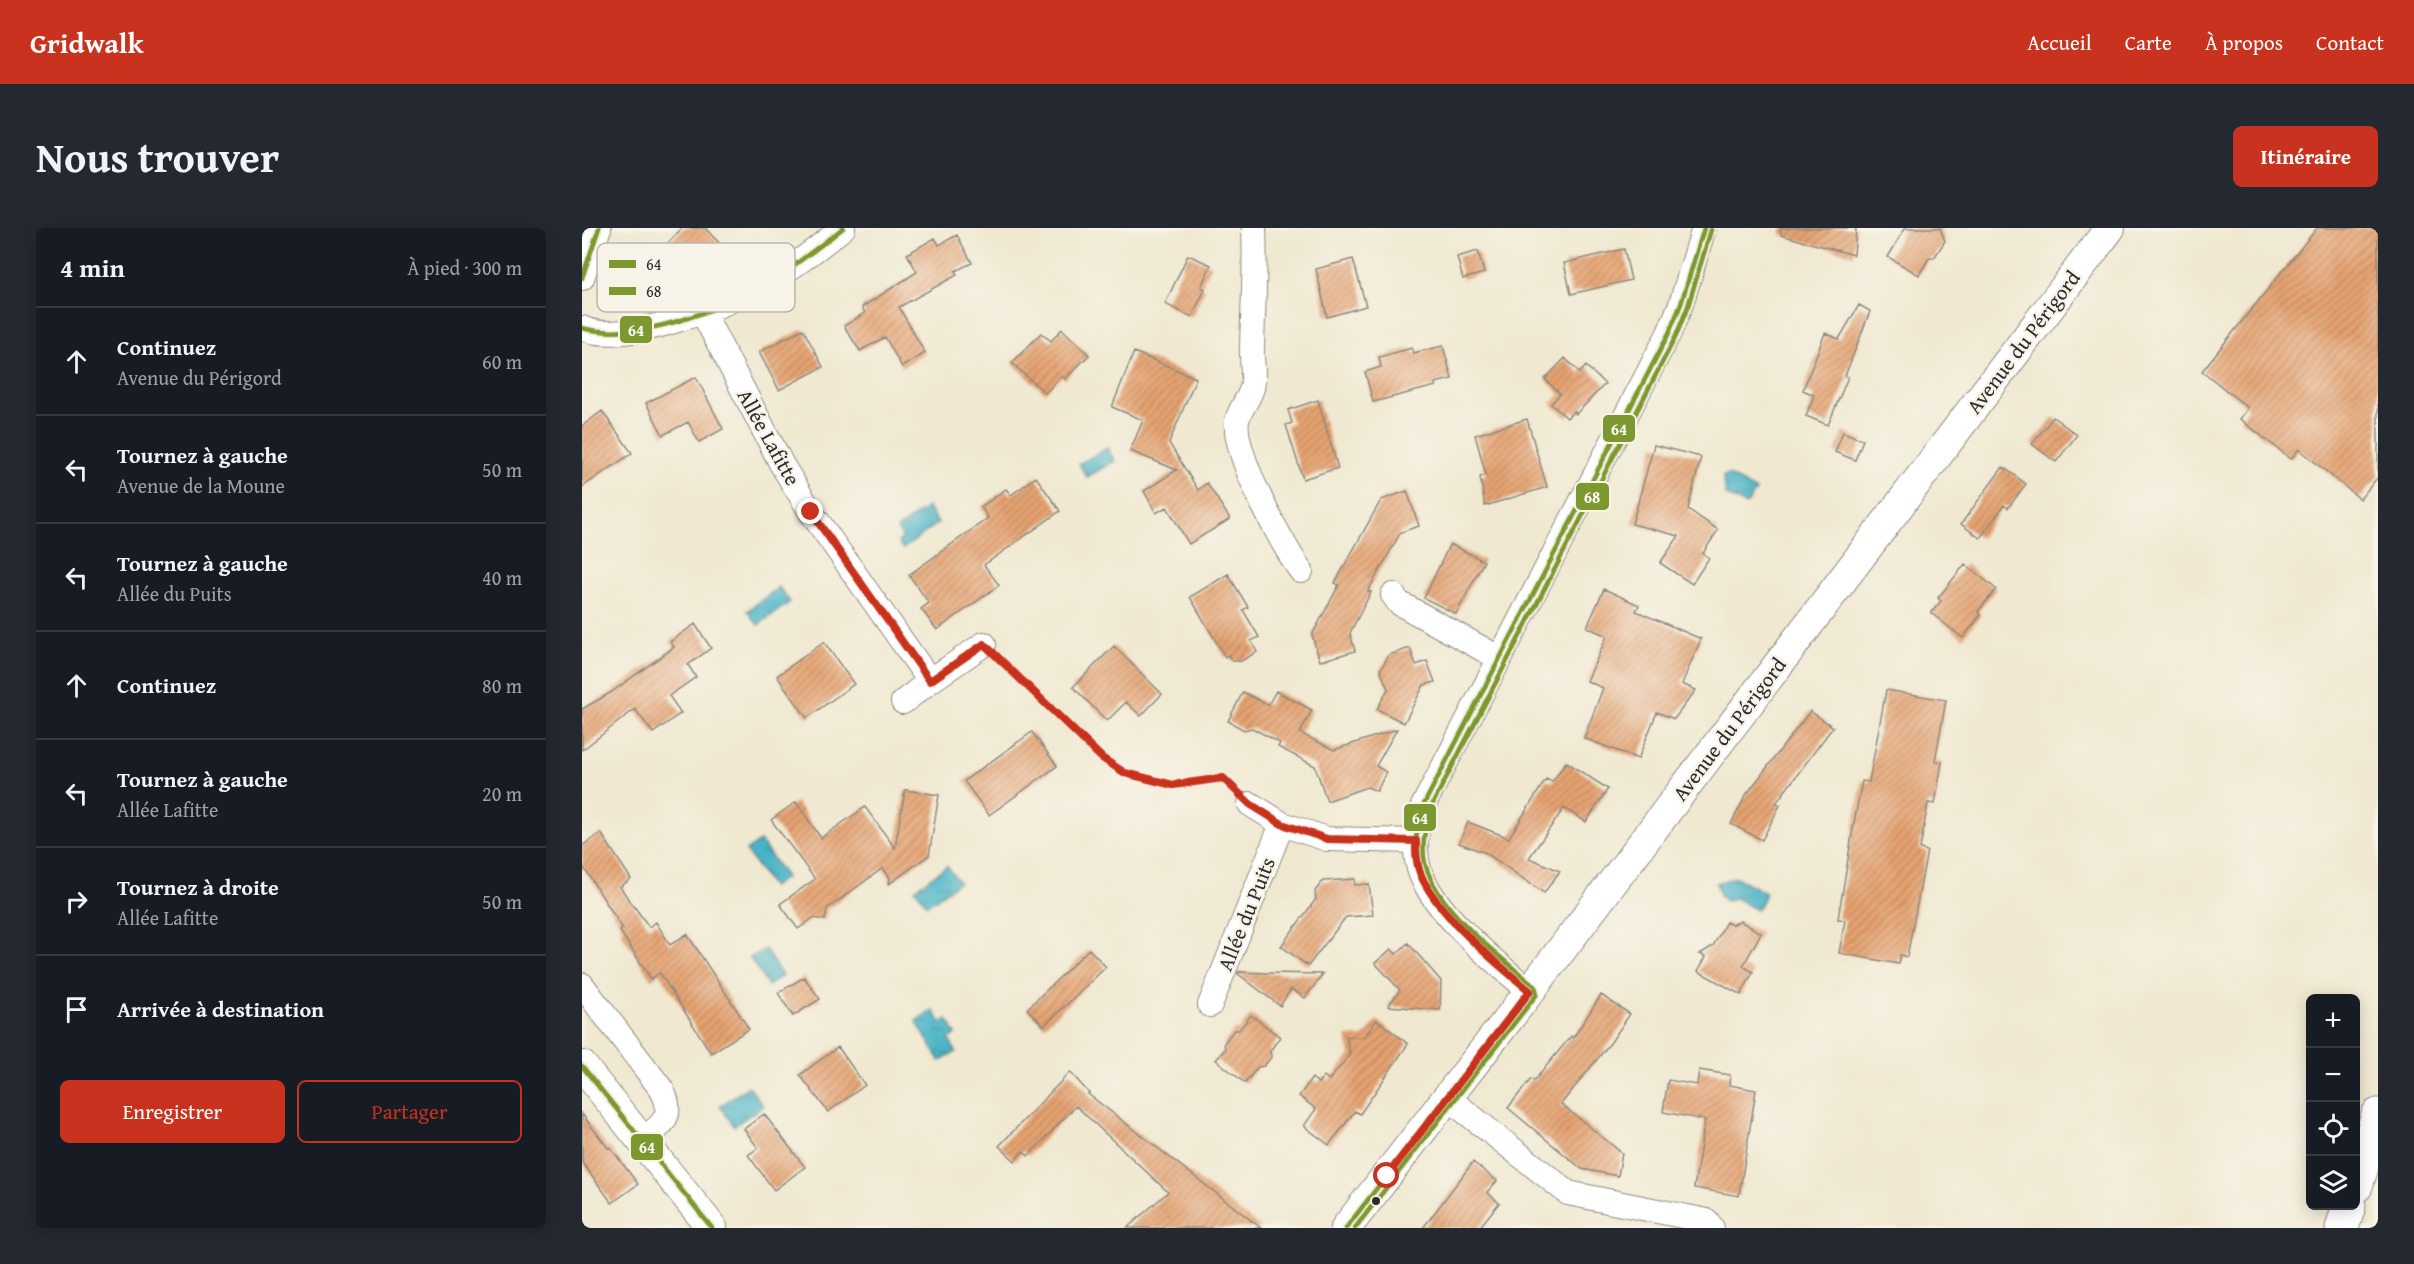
<!DOCTYPE html>
<html lang="fr">
<head>
<meta charset="utf-8">
<style>
  body { margin:0; font-family:"Gentium Book Plus",serif; background:#242831; color:#f1f3f6 }
  .controls { position:absolute; right:18px; bottom:18px; display:grid; overflow:hidden; border-radius:9px; box-shadow:0 3px 15px #0003 }
  .controls button { width:54px; height:54px; display:grid; place-items:center; padding:0; border:0; border-bottom:2px solid #363941; background:#171b24; color:#f1f3f6; font:30px sans-serif }
  .stop { position:absolute; width:18px; height:18px; margin:-14px; border:4px solid #c8321e; border-radius:50%; background:#fff }
  .stop.end { background:#c8321e; border-color:#fff; box-shadow:0 2px 6px #0008 }
  .list { margin:0; padding:0; list-style:none }
  h2 { display:flex; justify-content:space-between; align-items:center; height:78px; margin:0; padding:0 24px; font-size:26px }
  h2 small { font-size:20px; font-weight:400; color:#9ea1a6 }
  .list li { display:grid; grid-template-columns:39px 1fr auto; gap:18px; align-items:center; box-sizing:border-box; height:108px; padding:0 24px; border-top:2px solid #363941 }
  .list b { display:block; font-size:22px; white-space:nowrap }
  .list p { margin:0; font-size:20px; white-space:nowrap; color:#9ea1a6 }
  .list em { font-size:20px; font-style:normal; color:#9ea1a6 }
  .actions { display:flex; gap:12px; padding:18px 24px }
  .actions a { flex:1; padding:14px 0; border:2px solid #c8321e; border-radius:9px; text-align:center; font-size:21px; color:#c8321e }
  .actions .main { background:#c8321e; color:#fff }
  .icon { flex:none; width:33px; height:33px; fill:none; stroke:currentColor; stroke-width:2; stroke-linecap:round; stroke-linejoin:round }
  .map { position:relative; flex:none; width:1796px; height:1000px; overflow:hidden; border-radius:9px }
  header { display:flex; align-items:center; gap:36px; box-sizing:border-box; height:84px; padding:0 30px; background:#c8321e; color:#fff }
  header strong { font-size:28px }
  nav { display:flex; gap:33px; margin-inline-start:auto; font-size:21px }
  .intro { display:flex; align-items:center; justify-content:space-between; box-sizing:border-box; height:144px; padding:0 36px }
  h1 { margin:0; font-size:42px }
  .button { padding:15px 27px; border-radius:9px; background:#c8321e; color:#fff; font-size:21px; font-weight:700 }
  main { display:flex; gap:36px; padding:0 36px }
  aside { flex:1; background:#171b24; border-radius:9px; box-shadow:0 3px 15px #0003 }
  .map>svg:first-child { display:block }
  .water { fill:url(#water-ripples); stroke:#3a7079; stroke-width:1.5 }
  .building { fill:url(#building-hatch) }
  .lines { fill:none; stroke-linecap:round; stroke-linejoin:round }
  .minor-casing { stroke:#8e8a7e; stroke-width:26 }
  .tertiary-casing { stroke:#8e8a7e; stroke-width:32 }
  .trunk-casing { stroke:#8e8a7e; stroke-width:35 }
  .path { stroke:#8e8a7e; stroke-width:4; stroke-dasharray:4.5 4.5; stroke-linecap:butt }
  .minor { stroke:#fff; stroke-width:24 }
  .tertiary { stroke:#fff; stroke-width:30 }
  .trunk { stroke:#fff; stroke-width:33 }
  .bus-1-casing { stroke:#f7f3e8; stroke-width:9 }
  .bus-2-casing { stroke:#f7f3e8; stroke-width:9 }
  .bus-1 { stroke:#7c982e; stroke-width:4.5 }
  .bus-2 { stroke:#7c982e; stroke-width:4.5 }
  .route { stroke:#c8321e; stroke-width:8 }
  .bus-dot { fill:#2b2b2b; stroke:#f7f3e8; stroke-width:2 }
  .labels { text-anchor:middle; dominant-baseline:central; stroke-width:5; stroke-linejoin:round; paint-order:stroke }
  .street-label { font-size:21px; fill:#2b2b2b; stroke:#f7f3e8 }
  .key { fill:#f7f3e8; stroke:#bab7af; stroke-width:1.5 }
  .key-label { font-size:16px; fill:#2b2b2b }
  .line-badge { stroke:#f7f3e8; stroke-width:2 }
  .badge-label { font-size:16px; text-anchor:middle; font-weight:bold; fill:#fff }
</style>
</head>
<body>
<header>
<strong>Gridwalk</strong>
<nav><a>Accueil</a><a>Carte</a><a>À propos</a><a>Contact</a></nav>
</header>
<div class="intro"><h1>Nous trouver</h1><a class="button">Itinéraire</a></div>
<main>
<aside>
<h2>4 min<small>À pied · 300 m</small></h2>
<ul class="list">
<li><svg class="icon" aria-label="ahead" viewBox="0 0 24 24"><path d="M12 20V5M6 11l6-6 6 6"/></svg><div><b>Continuez</b><p>Avenue du Périgord</p></div><em>60 m</em></li>
<li><svg class="icon" aria-label="left" viewBox="0 0 24 24"><path d="M17 20v-9H6M10 6l-5 5 5 5"/></svg><div><b>Tournez à gauche</b><p>Avenue de la Moune</p></div><em>50 m</em></li>
<li><svg class="icon" aria-label="left" viewBox="0 0 24 24"><path d="M17 20v-9H6M10 6l-5 5 5 5"/></svg><div><b>Tournez à gauche</b><p>Allée du Puits</p></div><em>40 m</em></li>
<li><svg class="icon" aria-label="ahead" viewBox="0 0 24 24"><path d="M12 20V5M6 11l6-6 6 6"/></svg><div><b>Continuez</b></div><em>80 m</em></li>
<li><svg class="icon" aria-label="left" viewBox="0 0 24 24"><path d="M17 20v-9H6M10 6l-5 5 5 5"/></svg><div><b>Tournez à gauche</b><p>Allée Lafitte</p></div><em>20 m</em></li>
<li><svg class="icon" aria-label="right" viewBox="0 0 24 24"><path d="M7 20v-9h11M14 6l5 5-5 5"/></svg><div><b>Tournez à droite</b><p>Allée Lafitte</p></div><em>50 m</em></li>
<li><svg class="icon" aria-label="arrive" viewBox="0 0 24 24"><path d="M6 21V4h12l-3 4 3 4H6"/></svg><div><b>Arrivée à destination</b></div></li>
</ul>
<div class="actions"><a class="main">Enregistrer</a><a>Partager</a></div>
</aside>
<div class="map">
<svg width="1796" height="1000" viewBox="0 0 1796 1000">
  <defs>
    <pattern id="water-ripples" width="26" height="14" patternUnits="userSpaceOnUse" patternTransform="scale(1.5)"><rect width="26" height="14" fill="#49b4c7"/><path d="M2 4q2-2 4 0t4 0M15 11q2-2 4 0t4 0" fill="none" stroke="#3d93a2"/></pattern>
    <pattern id="building-hatch" width="6" height="6" patternUnits="userSpaceOnUse" patternTransform="scale(1.5)"><rect width="6" height="6" fill="#e6a371"/><path d="M-1 1l2-2M0 6l6-6M5 7l2-2" fill="none" stroke="#bb855d"/></pattern>
  </defs>
  <rect width="100%" height="100%" fill="#f7f3e8"/>
  <filter id="ink" filterUnits="userSpaceOnUse"><feTurbulence type="fractalNoise" baseFrequency=".0167" numOctaves="2"/><feDisplacementMap in="SourceGraphic" scale="12" xChannelSelector="R" yChannelSelector="G"/><feConvolveMatrix kernelMatrix="1 2 1 2 8 2 1 2 1" color-interpolation-filters="sRGB"/></filter>
  <filter id="wash" filterUnits="userSpaceOnUse"><feTurbulence type="fractalNoise" baseFrequency=".008" numOctaves="4" result="noise"/><feDisplacementMap in="SourceGraphic" scale="24" xChannelSelector="R" yChannelSelector="G"/><feGaussianBlur stdDeviation="1.35" result="paint"/><feColorMatrix in="noise" values="0 0 0 0 0 0 0 0 0 0 0 0 0 0 0 0 0 1.4 0 .05"/><feComposite in="paint" operator="in"/></filter>
  <g filter="url(#wash)">
    <rect width="100%" height="100%" fill="#f0e8d0"/>
    <path class="water" d="M525,220L533,233L505,249L497,236Z
      M1147,247L1174,263L1164,277L1144,267L1141,248Z
      M345,279L356,295L321,321L316,314L321,310L315,301Z
      M197,359L208,374L176,397L165,383Z
      M178,613L204,649L190,659L164,623Z
      M365,638L377,654L345,677L333,661Z
      M1154,649L1184,665L1175,682L1153,670L1144,673L1139,669L1134,655Z
      M183,721L200,748L186,758L168,730Z
      M351,782L359,795L365,791L374,806L367,811L374,824L358,833L334,793Z
      M167,858L181,878L152,898L138,878Z"/>
    <g id="blocks">
      <path class="building" d="M100,0H123L143,21L116,47L85,16Z
        M1199,0H1274L1272,27L1199,7Z
        M1323,0H1358L1363,13L1352,30H1347L1337,47L1306,29Z
        M1735,0H1796V249L1778,271L1717,221L1709,231L1658,191L1666,180L1620,143Z
        M375,7L390,35L373,43L375,47L317,79L343,125L320,139L303,109L278,123L262,98L283,85L280,79L335,44L325,26L353,10L357,17Z
        M1042,21L1049,52L989,66L982,35Z
        M896,23L902,45L881,51L875,29Z
        M606,27L629,37L619,59L623,61L610,89L583,76Z
        M771,31L784,78L745,89L734,41Z
        M1277,77L1288,83L1263,148L1266,149L1246,197L1224,188L1232,167L1221,162L1243,105L1257,111Z
        M221,101L241,139L197,162L177,124Z
        M480,101L507,127L483,151L480,148L463,165L430,135L459,105L469,113Z
        M861,118L870,151L853,155L854,158L791,174L783,144L799,139L797,129L830,120L831,125Z
        M552,124L614,150L587,215L616,262L625,255L648,291L607,316L585,279L574,285L562,263L595,242L548,223L561,192L530,179Z
        M983,130L998,145L1004,138L1023,156L994,186L992,183L985,190L969,176L978,166L963,151Z
        M114,149L141,201L117,214L106,194L81,207L64,175Z
        M736,172L756,240L721,251L704,197L710,195L706,182Z
        M20,183L50,225L0,259V198Z
        M1471,189L1495,207L1474,234L1450,216Z
        M945,191L965,259L903,278L898,249L904,247L893,207Z
        M1261,204L1281,212L1273,232L1253,224Z
        M1072,217L1119,229L1106,281L1136,302L1121,325L1127,330L1110,356L1078,335L1097,308L1050,296Z
        M1421,239L1444,256L1426,280L1422,277L1398,310L1379,296Z
        M454,249L478,283L402,337L417,357L355,402L339,381L347,375L327,347L406,290L399,279L424,261L429,267Z
        M825,263L837,298L819,304L786,363L789,364L768,405L773,423L738,433L730,407L757,357L753,355L799,272Z
        M868,316L902,333L874,386L842,370Z
        M1383,336L1414,361L1396,384L1399,387L1381,410L1349,385L1359,373L1356,370Z
        M646,346L666,379L661,382L677,409L669,413L675,424L659,433H650L646,427L643,429L608,369Z
        M1022,361L1057,377L1054,383L1119,411L1100,456L1114,462L1092,491L1075,484L1056,531L1002,510L1021,460L1005,453L1025,408L1005,399Z
        M113,396L129,420L106,437L114,449L87,468L99,485L71,505L53,481L0,522V481L28,465L92,419L88,414Z
        M242,414L272,456L225,490L195,448Z
        M532,418L580,466L559,488L544,474L525,493L491,459Z
        M828,420L834,437L845,433L853,454L842,457L822,495L795,481L806,461L798,442L807,427Z
        M1304,462L1364,472L1353,533L1360,534L1353,576L1346,575L1338,621L1345,623L1325,729L1318,727L1317,736L1257,725L1263,692L1256,691L1272,595L1280,553L1287,554Z
        M694,463L730,482L718,505L752,522L815,501L794,538L804,544L795,563L785,559L745,573L733,538L696,519L698,515L670,500L662,502L646,493L661,464L686,477Z
        M1228,483L1251,499L1194,575L1198,577L1180,612L1149,596L1164,567Z
        M450,504L475,538L407,587L382,553Z
        M984,534L1026,561L1004,594L982,580L947,630L978,643L962,665L904,625L877,615L886,594L927,610L964,551L970,554Z
        M323,562L357,567L347,627L307,656L308,650L301,640L245,681L243,692L231,690L216,701L198,676L233,651L189,592L214,574L239,610L283,579L313,620Z
        M19,605L49,651L38,659L67,699L74,694L88,717L105,706L167,801L129,825L78,745L69,751L38,703L41,701L0,637V618Z
        M773,651V657L787,656L791,687L764,689L726,738L699,718L734,671L733,663L741,653Z
        M1158,693L1179,705L1161,738L1171,744L1159,767L1116,743L1124,729L1118,726L1131,718L1144,694L1150,697Z
        M826,715L859,753L858,782L806,778L818,762L793,735L809,721L814,726Z
        M507,721L524,739L462,798L445,781Z
        M656,744L685,745L741,746L723,770L709,761L698,778L656,746Z
        M222,749L238,771L211,788L196,765Z
        M1019,767L1048,786L1029,814L979,876L1040,925L1036,948L1000,941L926,880L949,851L952,853L989,808L991,810Z
        M669,787L698,809L688,823L689,829L682,838L676,839L663,855L634,832L643,821L642,815L652,802H657Z
        M795,792L826,816L778,886L773,883L747,917L722,898L734,881L717,868L730,850L736,855L742,848L747,852L768,827L764,808L782,809Z
        M256,819L283,857L246,884L218,847Z
        M1117,842L1148,847L1147,857L1174,862L1157,968L1112,960L1123,892L1081,884L1086,852L1115,857Z
        M488,844L507,865L506,866L679,1000H545L586,964L494,878L446,928L441,923L433,933L417,918Z
        M0,886L26,920L28,919L56,956L30,975L0,934Z
        M182,886L223,939L192,962L166,927L176,920L162,901Z
        M891,934L915,953L905,964L917,975L897,1000H841Z"/>
    </g>
  </g>
  <g filter="url(#ink)">
    <use href="#blocks" fill-opacity="0" stroke="#8e8a7e" stroke-width="1.5"/>
    <g class="lines">
      <defs>
        <path id="minor" d="M672,0C674,40 671,79 670,119C669,132 673,148 670,160C667,171 657,182 655,193C650,224 700,317 719,343
          M0,50L17,0
          M120,83L200,237L229,284L348,453L402,416
          M0,100C38,118 134,81 171,62C203,46 232,23 261,0
          M811,367L817,375L917,430
          M321,474L348,453
          M668,576L700,596L745,611L834,613
          M0,757L80,862C94,889 79,897 60,913
          M948,763C915,736 849,682 837,641C831,620 834,599 841,578L1087,105L1099,76L1122,0
          M628,777L700,596
          M866,870L986,965L1125,993L1130,1000"/>
        <path id="tertiary" d="M0,838L130,1000
          M764,1000L948,763L1528,0"/>
        <path id="trunk" d="M1774,958L1796,887
          M1760,1000L1767,978"/>
      </defs>
      <use href="#minor" class="minor-casing"/>
      <use href="#tertiary" class="tertiary-casing"/>
      <use href="#trunk" class="trunk-casing"/>
      <path class="path" d="M420,433L520,530L543,545L591,557L641,550L651,560"/>
      <use href="#minor" class="minor"/>
      <use href="#tertiary" class="tertiary"/>
      <use href="#trunk" class="trunk"/>
      <defs>
        <path id="bus-1" d="M0,50L17,0
          M0,100C59,115 144,80 195,49C218,34 239,17 261,0
          M948,763C910,732 854,689 837,641C830,621 835,598 841,578L1087,105L1099,76L1122,0
          M0,838L130,1000
          M764,1000L948,763"/>
        <path id="bus-2" d="M773,1000L955,766L953,758C917,728 855,682 843,635C839,617 843,598 848,581L1094,108L1106,78L1129,2"/>
      </defs>
      <use href="#bus-1" class="bus-1-casing"/>
      <use href="#bus-2" class="bus-2-casing"/>
      <use href="#bus-1" class="bus-1"/>
      <use href="#bus-2" class="bus-2"/>
    </g>
  </g>
  <g class="lines" filter="url(#ink)">
    <path class="route" d="M229,284L348,453L402,416L520,530L543,545L591,557L641,550L668,576L700,596L745,611L834,613C834,624 834,634 838,645C854,685 914,735 948,763L805,948"/>
  </g>
  <circle class="bus-dot" cx="794" cy="973" r="5"/>
  <g class="labels">
    <g class="street-label">
      <text transform="translate(1441 114) rotate(-53)">Avenue du Périgord</text>
      <text transform="translate(187 209) rotate(61)">Allée Lafitte</text>
      <text transform="translate(1147 501) rotate(-53)">Avenue du Périgord</text>
      <text transform="translate(664 686) rotate(-68)">Allée du Puits</text>
    </g>
  </g>
  <rect x="15" y="15" width="198" height="69" rx="9" class="key"/>
  <rect x="27" y="32" width="27" height="8" fill="#7c982e"/>
  <rect x="27" y="59" width="27" height="8" fill="#7c982e"/>
  <g class="key-label">
    <text x="64" y="42">64</text>
    <text x="64" y="69">68</text>
  </g>
  <g class="line-badge">
    <rect x="37" y="87" width="34" height="29" rx="6" fill="#7c982e"/>
    <rect x="1020" y="186" width="34" height="29" rx="6" fill="#7c982e"/>
    <rect x="993" y="254" width="35" height="29" rx="6" fill="#7c982e"/>
    <rect x="821" y="575" width="34" height="29" rx="6" fill="#7c982e"/>
    <rect x="48" y="905" width="34" height="28" rx="6" fill="#7c982e"/>
  </g>
  <g class="badge-label">
    <text x="54" y="108">64</text>
    <text x="1037" y="207">64</text>
    <text x="1010" y="275">68</text>
    <text x="838" y="596">64</text>
    <text x="65" y="925">64</text>
  </g>
</svg>
<div class="controls">
<button>+</button>
<button>−</button>
<button><svg class="icon" aria-label="locate" viewBox="0 0 24 24"><circle cx="12" cy="12" r="6"/><path d="M12 2v4M12 18v4M2 12h4M18 12h4"/></svg></button>
<button><svg class="icon" aria-label="layers" viewBox="0 0 24 24"><path d="M12 4l9 5-9 5-9-5zM3 14l9 5 9-5"/></svg></button>
</div>
<div class="stop" style="left:805px;top:948px"></div>
<div class="stop end" style="left:229px;top:284px"></div>
</div>
</main>
</body>
</html>
